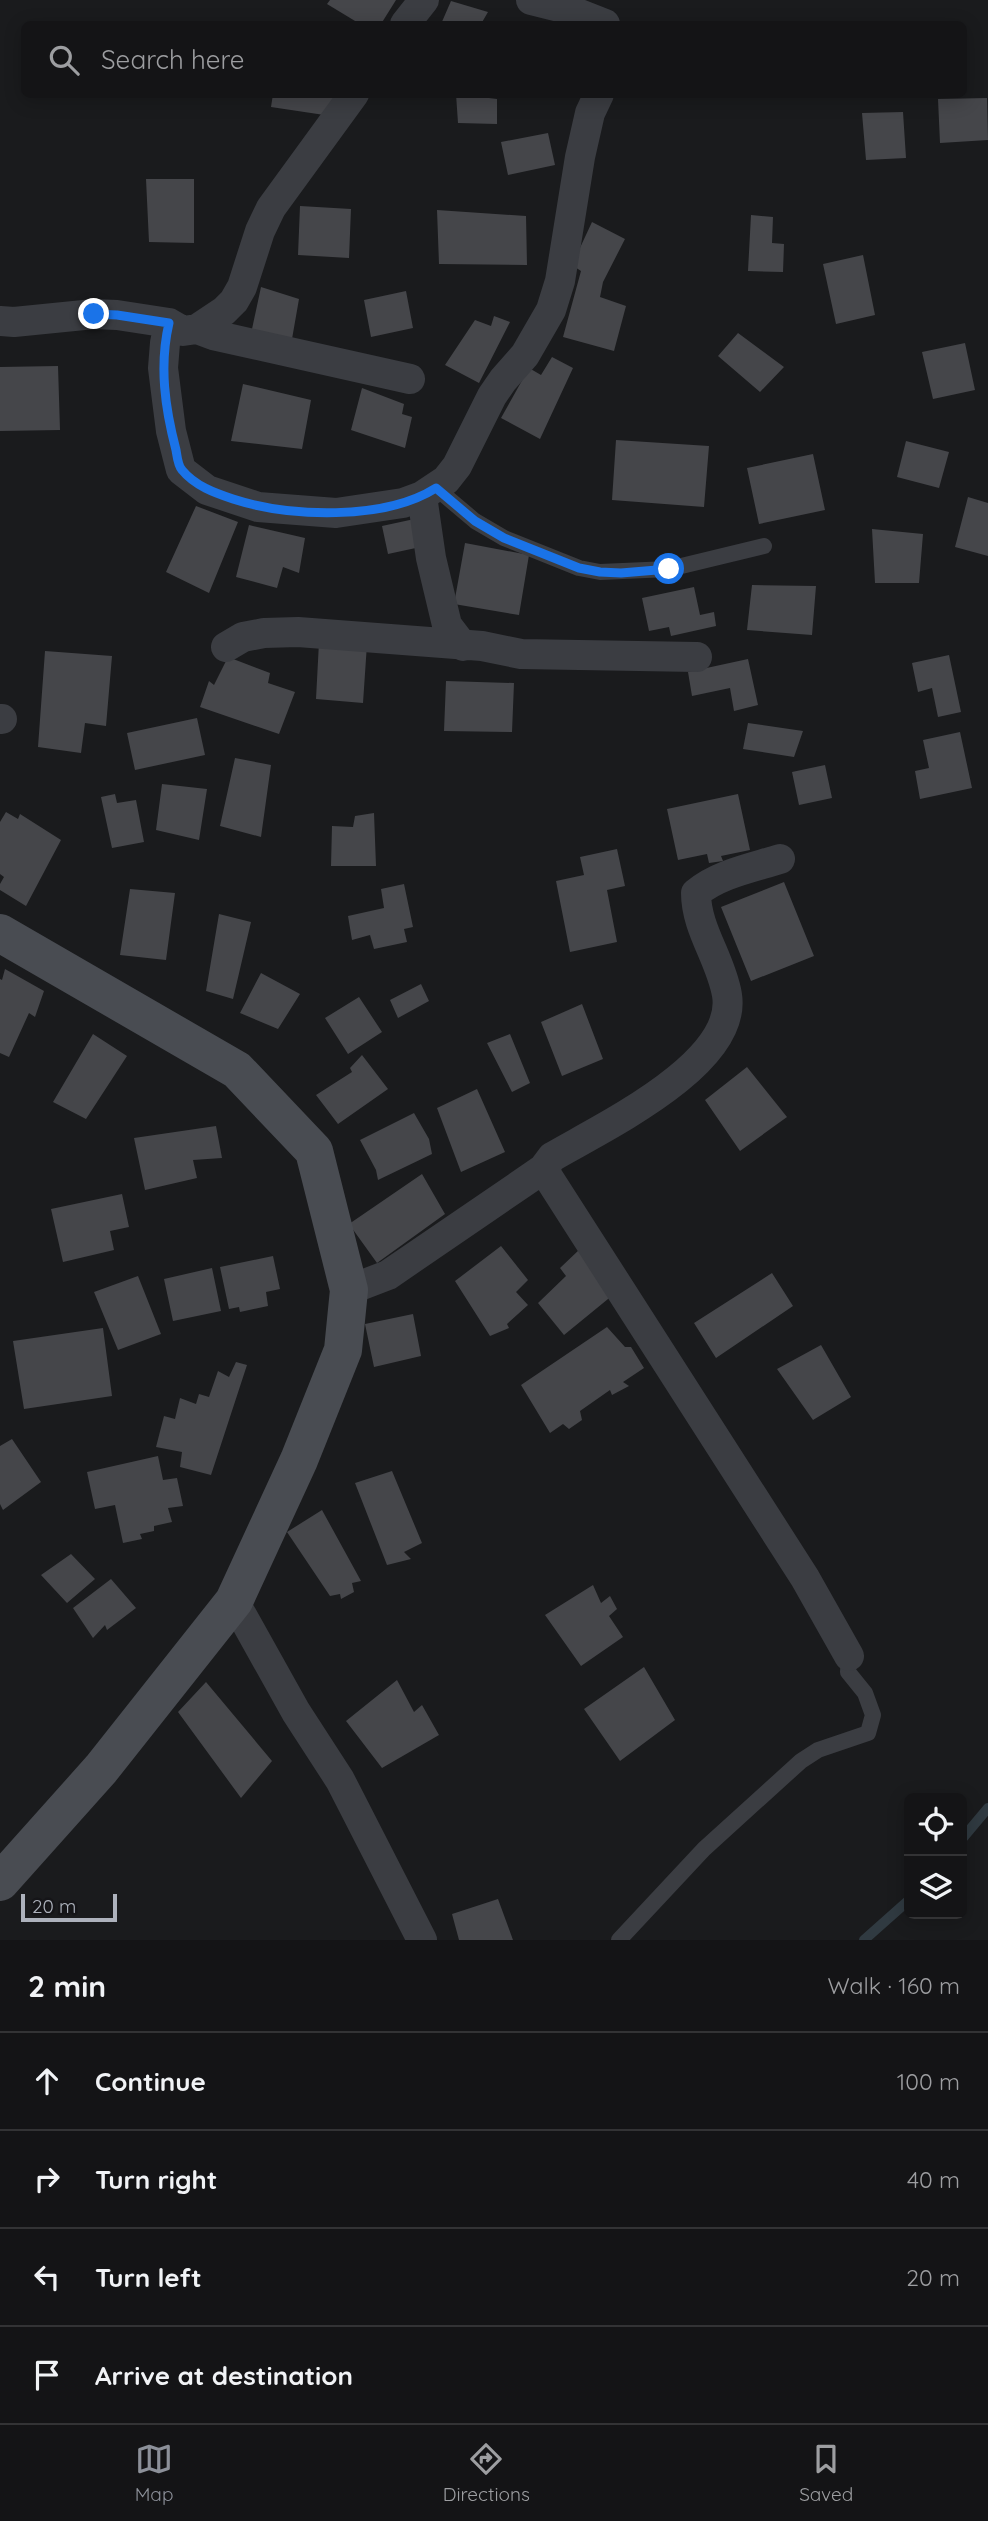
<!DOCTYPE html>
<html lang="en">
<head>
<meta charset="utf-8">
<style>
  body { margin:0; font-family:Quicksand,sans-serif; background:#212123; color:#f1f3f6 }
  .controls { position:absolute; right:21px; bottom:21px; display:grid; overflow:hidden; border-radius:10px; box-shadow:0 4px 18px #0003 }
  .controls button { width:63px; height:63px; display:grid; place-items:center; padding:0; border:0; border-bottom:2px solid #333335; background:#141416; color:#f1f3f6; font:35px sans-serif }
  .scale { position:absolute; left:21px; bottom:18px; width:96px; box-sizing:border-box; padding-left:7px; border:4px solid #adb2bc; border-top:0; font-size:19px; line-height:24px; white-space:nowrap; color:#adb2bc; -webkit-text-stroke:5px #151518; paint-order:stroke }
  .stop { position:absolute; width:21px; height:21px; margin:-16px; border:5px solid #1a73e8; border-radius:50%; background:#fff }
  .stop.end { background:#1a73e8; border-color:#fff; box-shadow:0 2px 7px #0008 }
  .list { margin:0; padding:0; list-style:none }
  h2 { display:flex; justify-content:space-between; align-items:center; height:91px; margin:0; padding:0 28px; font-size:30px }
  h2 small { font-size:23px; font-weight:400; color:#9d9ea1 }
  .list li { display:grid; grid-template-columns:46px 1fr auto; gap:21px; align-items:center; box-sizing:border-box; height:98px; padding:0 28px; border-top:2px solid #333335 }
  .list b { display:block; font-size:26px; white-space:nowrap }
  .list em { font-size:23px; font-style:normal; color:#9d9ea1 }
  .icon { flex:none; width:38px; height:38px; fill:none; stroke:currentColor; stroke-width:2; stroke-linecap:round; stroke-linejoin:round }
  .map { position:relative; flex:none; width:988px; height:1940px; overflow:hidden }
  .search { position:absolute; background:#141416; box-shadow:0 4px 18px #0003; left:21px; right:21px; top:21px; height:77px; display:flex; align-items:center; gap:18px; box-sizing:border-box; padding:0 24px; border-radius:10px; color:#9d9ea1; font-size:26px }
  .sheet { height:483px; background:#141416 }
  nav { display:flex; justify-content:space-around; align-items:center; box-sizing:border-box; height:98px; border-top:2px solid #333335; background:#141416; font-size:19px; color:#9d9ea1 }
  nav a { display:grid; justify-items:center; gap:4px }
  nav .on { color:#8c9099 }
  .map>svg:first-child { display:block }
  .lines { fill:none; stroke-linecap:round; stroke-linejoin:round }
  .stream { stroke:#303a41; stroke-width:10 }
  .building { fill:#45464a }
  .service { stroke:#3b3d42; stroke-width:16 }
  .minor { stroke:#3b3d42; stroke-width:30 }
  .secondary { stroke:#494c52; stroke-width:38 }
  .route { stroke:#1a73e8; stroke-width:9 }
</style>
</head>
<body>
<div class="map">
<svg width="988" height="1940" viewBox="0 0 988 1940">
  <rect width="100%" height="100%" fill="#1a1b1d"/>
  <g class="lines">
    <path class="stream" d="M962,1839L988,1808
      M864,1940L909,1900"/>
  </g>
  <path class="building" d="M330,0H396L381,24H360L327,4Z
    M451,1L488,12L481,24L470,22V24H441Z
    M273,94H335L331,116L271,107Z
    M456,94L497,99V124L458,123Z
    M987,98L988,140L940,143L938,99Z
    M903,112L906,158L866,160L862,113Z
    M548,133L555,165L508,175L501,142Z
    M146,179H194V243L149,242Z
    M300,206L351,209L349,258L298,255Z
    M437,210L526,216L527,265L439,264Z
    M751,215L773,217L772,243L784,244L783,272L748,271Z
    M592,222L625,239L603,282L600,297L626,306L614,351L563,337L581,271L572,265Z
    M863,255L875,315L836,324L823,264Z
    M261,287L299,299L292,339L252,329Z
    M406,291L413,328L371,337L364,300Z
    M494,316L510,322L479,383L445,365L475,320L491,326Z
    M738,333L784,367L760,392L718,356Z
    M965,343L975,390L933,399L922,352Z
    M552,357L573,368L540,439L501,418L529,368L541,375Z
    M58,366L60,430L0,431V367Z
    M243,384L311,400L302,449L231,441Z
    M362,388L404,404L402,414L412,417L405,448L351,430Z
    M616,440L709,446L704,507L612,500Z
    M906,441L949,452L939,488L897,477Z
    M813,454L825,510L759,524L747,468Z
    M968,497L988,503V556L955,547Z
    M196,506L238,522L209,593L166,572Z
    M419,518L425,546L388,554L382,526Z
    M249,525L305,538L299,573L283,567L277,588L236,577Z
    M872,529L923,534L919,583H875Z
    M465,543L529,555L519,615L454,604Z
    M752,585L816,586L812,635L747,630Z
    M694,587L700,615L714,612L716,626L671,636L669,627L649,631L642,598Z
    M319,642L367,644L363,703L316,699Z
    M45,651L112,656L106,726L85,723L81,753L38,747Z
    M949,655L961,712L938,717L932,688L918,692L912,663Z
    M228,657L270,673L268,683L295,692L279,734L200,707L209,681L214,685Z
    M748,659L758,705L734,711L730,688L692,696L688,672Z
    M446,681L514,683L512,732L444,731Z
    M197,718L205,755L135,770L127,733Z
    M748,723L803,731L794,757L743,749Z
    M960,732L972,788L920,799L915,771L929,768L923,740Z
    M235,758L271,765L261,837L220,826Z
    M825,765L832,798L799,805L792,772Z
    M162,784L207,789L199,840L156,830Z
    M115,794L117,803L136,800L144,842L112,848L101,797Z
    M738,794L750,850L721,856L723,861L709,863L707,854L678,860L667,809Z
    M6,812L18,819L20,814L61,840L26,906L0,890V884L4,877L0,874V822Z
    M374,813L376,866H331L332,826L353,827L355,816Z
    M617,849L625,886L607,890L617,942L570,952L556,881L584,875L580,857Z
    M784,882L814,956L751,981L721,907Z
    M404,884L413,927L404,929L407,942L374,949L370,935L352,940L348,916L384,908L381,889Z
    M130,889L175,893L166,960L120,955Z
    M219,914L251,922L233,999L206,991Z
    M5,969L44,991L35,1017L29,1013L9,1057L0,1053V979L2,980Z
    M261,973L300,994L278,1029L240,1013Z
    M421,984L429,1001L398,1018L390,1000Z
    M359,997L382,1032L348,1054L325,1018Z
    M582,1004L603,1059L562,1076L541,1022Z
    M93,1034L127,1056L86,1119L53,1102Z
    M510,1034L530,1083L512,1092L487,1043Z
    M362,1055L388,1089L338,1124L316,1095L352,1072L350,1068Z
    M747,1067L787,1117L740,1151L705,1100Z
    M477,1089L505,1152L461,1172L437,1108Z
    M414,1113L429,1139L432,1154L378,1180L376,1170L360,1140Z
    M216,1126L222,1158L193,1160L197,1178L145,1190L134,1138Z
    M422,1174L445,1214L377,1263L349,1224Z
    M122,1194L129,1227L110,1231L114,1250L63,1262L51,1209Z
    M501,1246L528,1280L516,1292L528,1305L507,1324L509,1328L490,1336L455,1281Z
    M580,1249L619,1290L564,1335L538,1303L566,1276L560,1268Z
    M273,1256L280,1289L266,1292L268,1306L240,1312L239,1307L229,1309L220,1267Z
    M212,1268L221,1311L173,1321L164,1279Z
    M772,1273L793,1306L716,1358L694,1323Z
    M138,1276L161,1334L118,1350L94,1292Z
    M413,1314L421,1356L374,1367L365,1324Z
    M607,1327L625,1347H631L644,1368L623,1382L629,1386L612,1395L610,1390L580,1411L582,1420L569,1429L563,1424L550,1433L521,1385Z
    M103,1328L112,1396L24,1409L13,1341Z
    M821,1345L851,1397L813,1420L777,1369Z
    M236,1362L247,1365L211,1475L180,1467L182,1452L156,1447L164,1416L175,1419L180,1398L196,1404L199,1394L209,1397L218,1371L229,1377Z
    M12,1439L41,1482L3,1510L0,1504V1446Z
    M158,1456L163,1480L177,1478L183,1506L168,1508L172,1522L154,1526V1531L140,1534L142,1539L123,1543L115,1505L95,1509L87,1472Z
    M392,1471L422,1543L404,1552L411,1559L387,1565L355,1483Z
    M322,1510L361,1581L352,1583L354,1592L341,1599L340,1594L330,1596L287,1532Z
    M71,1554L95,1579L67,1603L41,1575Z
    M111,1579L136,1608L107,1630L105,1625L93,1638L73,1608Z
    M593,1585L601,1603L610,1596L617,1609L609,1616L623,1637L581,1666L545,1615Z
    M644,1667L675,1720L620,1761L584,1709Z
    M397,1680L414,1712L422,1705L439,1735L382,1768L346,1721Z
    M206,1682L272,1761L241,1798L178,1712Z
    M498,1899L513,1940H459L452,1914Z"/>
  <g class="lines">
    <path class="service" d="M436,488L475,521L504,538L579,568L600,572L669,569L764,546
      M619,1940L704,1849L801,1761L818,1750L868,1733L873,1715L865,1693L848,1672L849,1656"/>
    <path class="minor" d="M531,0L567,9L605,24
      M405,24L424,0
      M0,321L14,322L94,314L117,315L169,323L183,331L197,329L224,311L234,301L242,287L260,231L271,208L354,94
      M169,323L165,343L163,368L171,431L181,470L207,490L258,507L336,513L403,503L422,496L446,480L457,466L492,396L503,380L525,355L551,310L560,281L580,157L590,113L599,94
      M197,329L213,335L410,379
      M422,496L431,558L447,625L463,646
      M226,647L243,637L264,633L298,632L482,646L521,654L697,657
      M0,719H2
      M543,1169L805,1578L849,1656
      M349,1290L388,1275L543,1169L552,1157C601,1128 738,1064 727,995C721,959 696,929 696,893C719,874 751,868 780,859
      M234,1601L296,1712L340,1780L422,1940"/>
    <path class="secondary" d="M0,933L237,1070L314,1151L349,1290L343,1350L299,1460L234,1601L101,1769L0,1882"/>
  </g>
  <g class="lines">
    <path class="route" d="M94,314L117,315L169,323C159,366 165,408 176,450C177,456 178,466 182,470C195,486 215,493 233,499C289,517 384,521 436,488L475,521L504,538L579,568L600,572L621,573L669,569"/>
  </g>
</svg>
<div class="controls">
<button><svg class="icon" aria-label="locate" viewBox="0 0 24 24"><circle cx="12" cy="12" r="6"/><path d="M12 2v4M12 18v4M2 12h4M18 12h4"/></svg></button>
<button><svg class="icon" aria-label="layers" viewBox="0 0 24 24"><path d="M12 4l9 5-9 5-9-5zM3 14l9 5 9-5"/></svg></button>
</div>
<div class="scale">20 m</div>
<div class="stop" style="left:669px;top:569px"></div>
<div class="stop end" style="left:94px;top:314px"></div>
<div class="search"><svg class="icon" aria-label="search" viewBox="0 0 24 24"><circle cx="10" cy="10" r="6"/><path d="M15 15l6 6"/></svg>Search here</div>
</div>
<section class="sheet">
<h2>2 min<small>Walk · 160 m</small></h2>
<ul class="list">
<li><svg class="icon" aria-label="ahead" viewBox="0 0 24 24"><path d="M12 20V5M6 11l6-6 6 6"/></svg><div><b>Continue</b></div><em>100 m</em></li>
<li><svg class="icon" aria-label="right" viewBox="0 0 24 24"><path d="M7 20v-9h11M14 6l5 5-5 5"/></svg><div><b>Turn right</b></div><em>40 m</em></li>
<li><svg class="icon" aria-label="left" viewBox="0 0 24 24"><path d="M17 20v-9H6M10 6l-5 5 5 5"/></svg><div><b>Turn left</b></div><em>20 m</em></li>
<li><svg class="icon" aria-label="arrive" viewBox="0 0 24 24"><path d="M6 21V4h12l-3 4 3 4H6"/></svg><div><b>Arrive at destination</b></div></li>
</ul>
</section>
<nav>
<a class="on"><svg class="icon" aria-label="map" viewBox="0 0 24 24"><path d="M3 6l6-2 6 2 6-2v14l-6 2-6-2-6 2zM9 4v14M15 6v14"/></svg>Map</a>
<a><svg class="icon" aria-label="directions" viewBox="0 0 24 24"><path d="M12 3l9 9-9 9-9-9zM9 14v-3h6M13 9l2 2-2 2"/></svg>Directions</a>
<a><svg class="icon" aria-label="saved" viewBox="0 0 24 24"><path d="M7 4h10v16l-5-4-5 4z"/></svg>Saved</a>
</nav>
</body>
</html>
